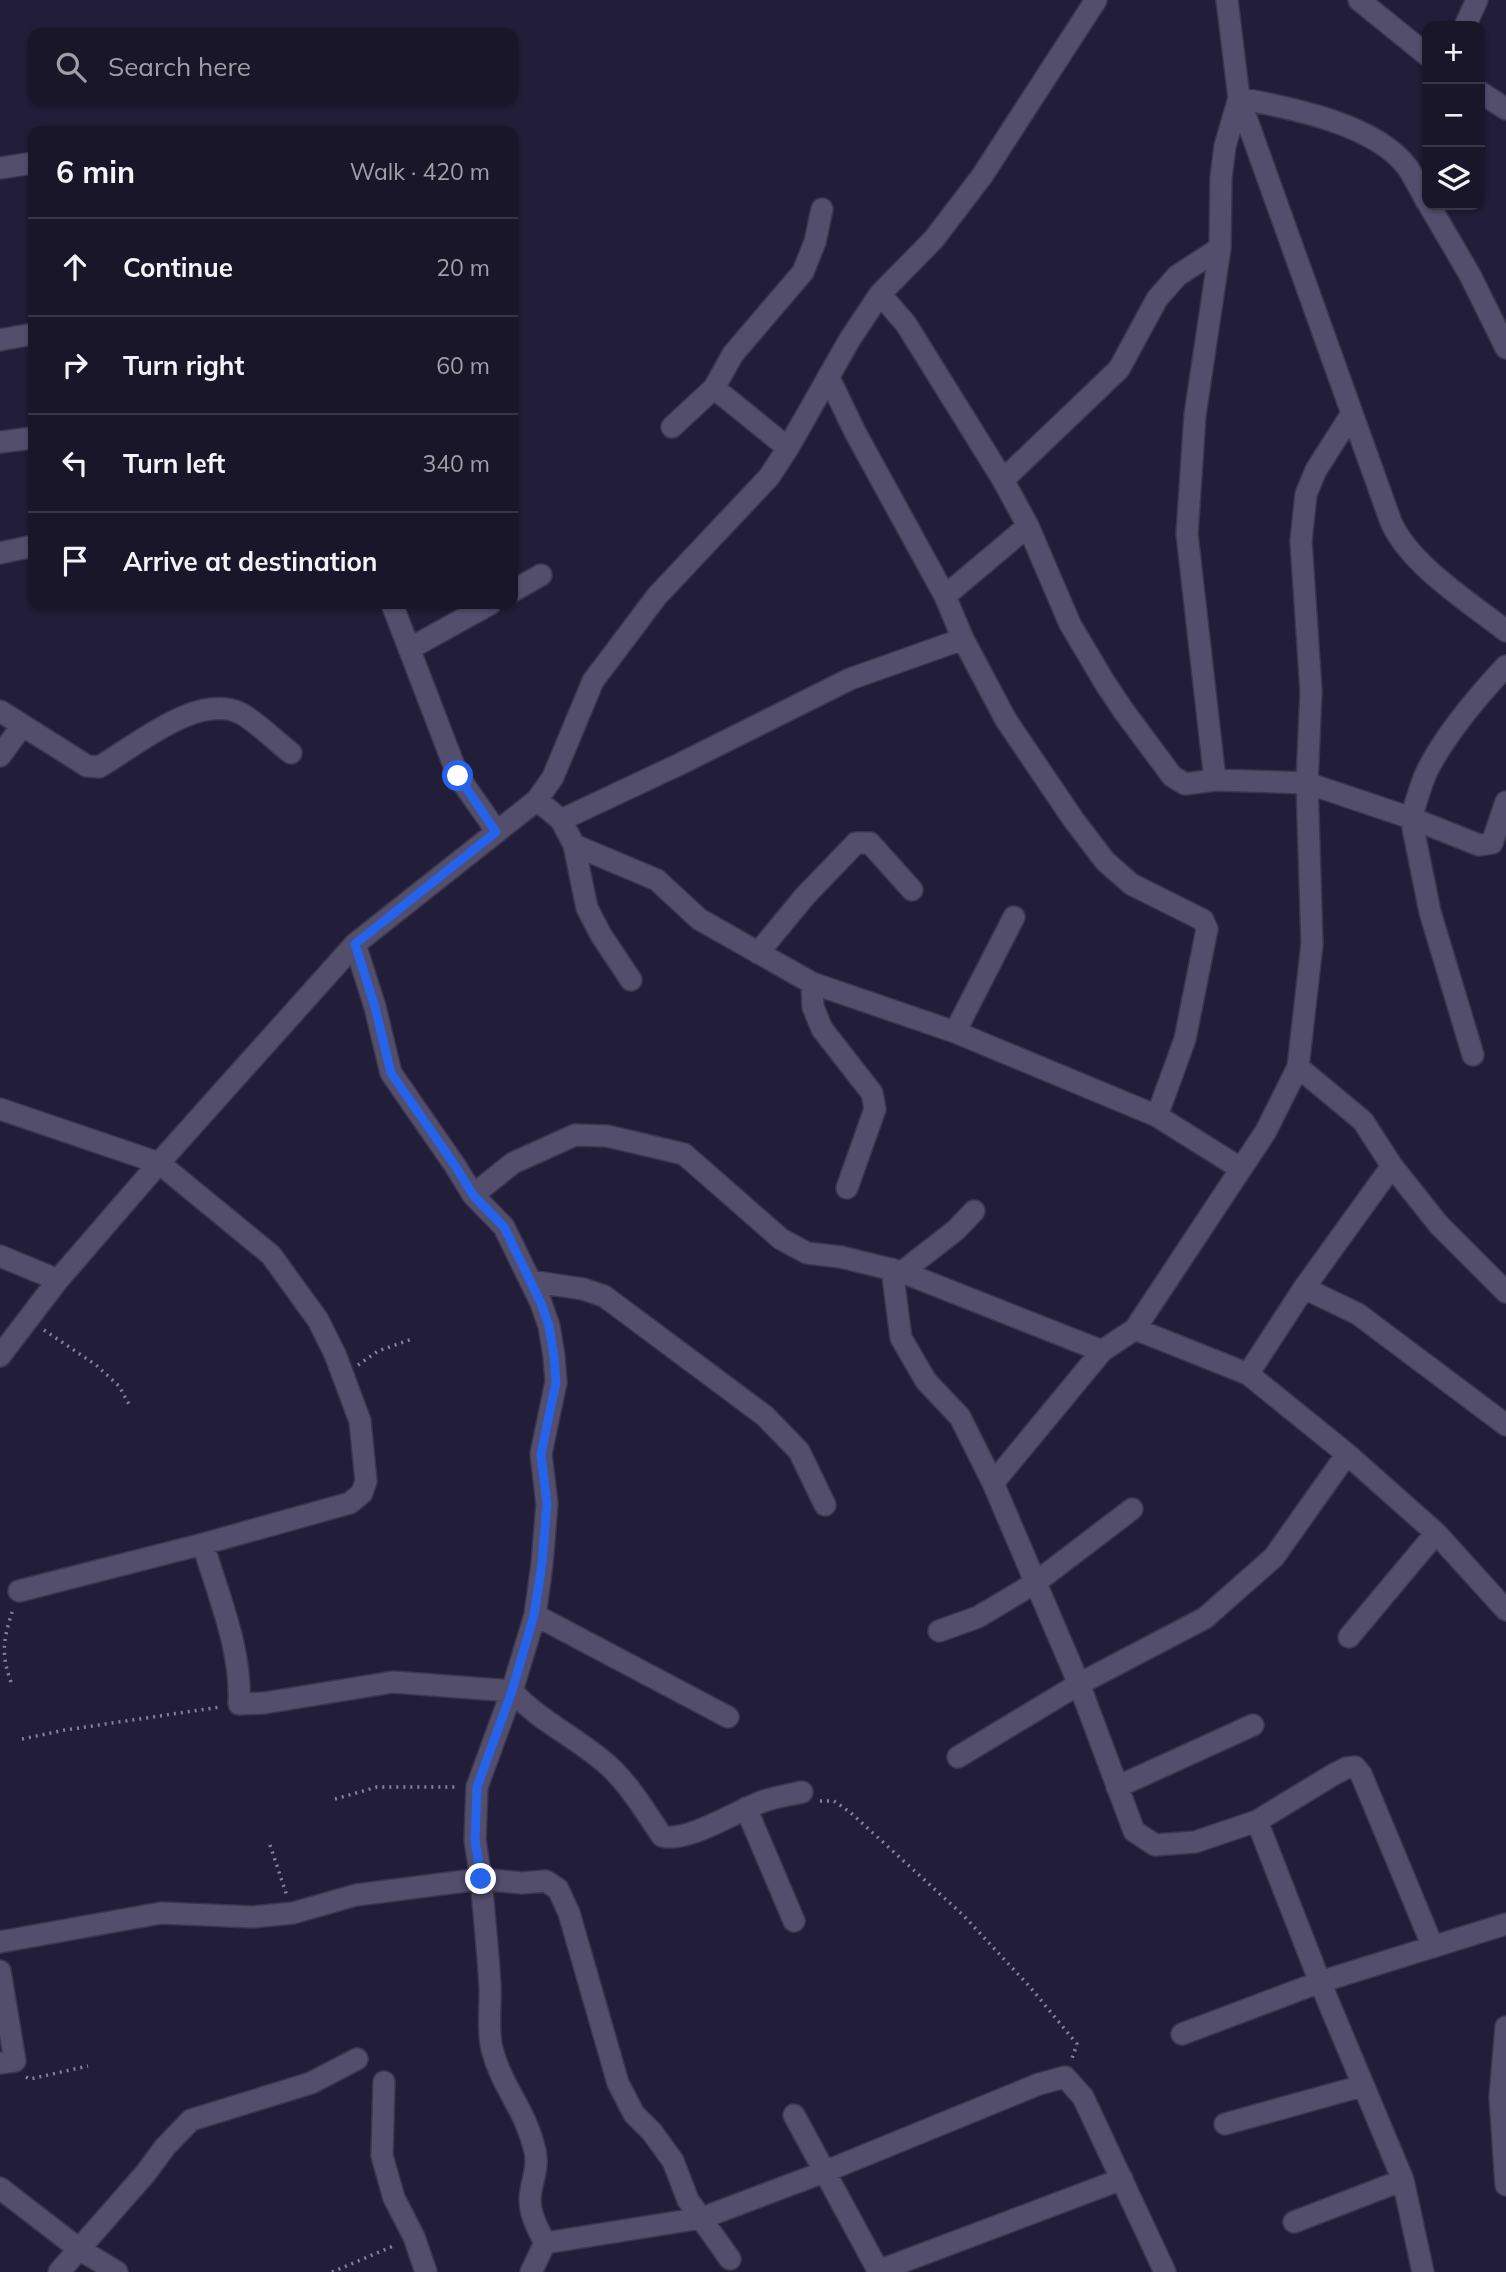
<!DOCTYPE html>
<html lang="en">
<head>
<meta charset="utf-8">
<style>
  body { margin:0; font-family:Mulish,sans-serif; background:#272336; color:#f1f3f6 }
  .controls { position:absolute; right:21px; top:21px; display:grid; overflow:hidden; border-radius:14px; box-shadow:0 2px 5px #0004 }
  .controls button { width:63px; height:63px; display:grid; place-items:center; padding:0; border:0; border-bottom:2px solid #383547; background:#1a162a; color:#f1f3f6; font:35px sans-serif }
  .stop { position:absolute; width:21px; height:21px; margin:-16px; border:5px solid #2563eb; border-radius:50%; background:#fff }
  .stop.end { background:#2563eb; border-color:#fff; box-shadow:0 2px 7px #0008 }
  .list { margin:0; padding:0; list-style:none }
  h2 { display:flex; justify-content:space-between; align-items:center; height:91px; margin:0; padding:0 28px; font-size:30px }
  h2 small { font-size:23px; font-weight:400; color:#9f9fa8 }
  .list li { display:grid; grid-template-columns:46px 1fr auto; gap:21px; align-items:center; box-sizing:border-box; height:98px; padding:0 28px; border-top:2px solid #383547 }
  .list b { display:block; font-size:26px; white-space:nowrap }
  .list em { font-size:23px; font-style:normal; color:#9f9fa8 }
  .icon { flex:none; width:38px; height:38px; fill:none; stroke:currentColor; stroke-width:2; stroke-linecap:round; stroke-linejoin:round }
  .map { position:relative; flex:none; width:1506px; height:2272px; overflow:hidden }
  .search { position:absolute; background:#1a162a; box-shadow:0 2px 5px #0004; left:28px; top:28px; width:490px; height:77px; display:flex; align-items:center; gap:18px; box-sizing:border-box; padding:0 24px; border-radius:14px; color:#9f9fa8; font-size:26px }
  .panel { position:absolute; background:#1a162a; box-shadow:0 2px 5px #0004; left:28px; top:126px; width:490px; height:483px; border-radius:14px }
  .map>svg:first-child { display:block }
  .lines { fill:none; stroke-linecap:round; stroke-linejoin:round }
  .minor-casing { stroke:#3b364c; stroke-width:24 }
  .path { stroke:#868399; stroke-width:3.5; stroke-dasharray:2 5; stroke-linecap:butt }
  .minor { stroke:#524e6c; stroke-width:21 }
  .route { stroke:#2563eb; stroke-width:9 }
</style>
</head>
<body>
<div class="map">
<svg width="1506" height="2272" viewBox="0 0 1506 2272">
  <rect width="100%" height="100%" fill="#221d38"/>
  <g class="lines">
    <defs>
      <path id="minor" d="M1227,0L1239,98L1391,522C1410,565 1469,602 1506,631
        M1359,0L1427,55
        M1465,26L1477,0
        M1480,92L1506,109
        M0,168L33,163
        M1429,205L1470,275L1506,348
        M880,294L906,324L1003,480L1028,526L1070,624L1105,683L1123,710L1172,776L1185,784L1215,780L1307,783L1311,691L1301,541L1306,494L1316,470L1351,415
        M0,340L33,334
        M829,378L855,432L945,596L963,639L1006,720L1073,819L1105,861L1131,884L1203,920L1207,929L1185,1039L1157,1116
        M714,388L788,448
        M672,427L714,388L733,354L803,272L815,242L822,209
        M0,442L33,438
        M1003,480L1119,369L1157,299L1177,276L1220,248
        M0,553L33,546
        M513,591L541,575
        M945,596L1028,526
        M392,604L458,776L497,832
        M409,649L490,604
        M1506,666C1477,697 1446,733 1427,771C1420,786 1416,803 1411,818L1307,783L1312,944L1298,1067L1363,1121L1392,1166L1439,1225L1506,1292
        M0,711L87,766L99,767C136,746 196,693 240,713C252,718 279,744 291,753
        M0,756L22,726
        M1215,780L1187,534L1195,415L1220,248L1221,178L1225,146L1239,98C1290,108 1376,124 1408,168C1415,179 1421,191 1427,202
        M537,800L561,820L574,845L657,880L699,919L812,983L955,1032L1157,1116L1240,1168
        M561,820L680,764L850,679L963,639
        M574,845L587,908L601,935L631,980
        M758,953L805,896L856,843H870L912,890
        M812,983L813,1007L822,1029L872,1093L875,1109L847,1188
        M955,1032L1014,917
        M1473,1055L1430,912L1411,818L1479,845L1492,843L1506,802
        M0,1109L159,1163L355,944L537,800L553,777L593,681L657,596L769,477L788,448L850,339L880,294L934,239L982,176L1096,0
        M473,1195L513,1163L575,1135L607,1136L684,1154L781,1239L807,1253L841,1257L902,1272L1102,1351L1135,1329L1266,1131L1298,1067
        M0,1256L58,1280
        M892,1269L901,1338L926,1381L960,1417L993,1483L1079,1684L1134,1831L1155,1845L1195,1842L1257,1821L1331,1776L1346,1768L1355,1767L1361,1774L1433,1947
        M902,1272L956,1230L974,1211
        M530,1281L583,1289L604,1296L765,1416L799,1451L825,1505
        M1304,1288L1358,1314L1506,1425
        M1135,1329L1248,1374L1347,1454L1436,1533L1506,1610
        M0,1356L58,1280L159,1163L271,1255L318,1320L335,1354L360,1421L366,1481L362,1493L350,1503L203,1544L19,1591
        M1248,1374L1304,1288L1392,1166
        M993,1483L1102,1351
        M203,1544C218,1595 242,1650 239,1704L264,1703L393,1682L512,1691C537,1719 573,1736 602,1760C627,1780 644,1810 662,1836C686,1844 740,1809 764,1801C776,1797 790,1795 802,1792
        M535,1615L728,1717
        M939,1631L978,1617L1035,1583L1132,1509
        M1349,1637L1436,1533
        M958,1757L1079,1684L1205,1618L1274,1557L1347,1454
        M1117,1787L1253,1725
        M746,1808L794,1921
        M1257,1821L1320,1982L1403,2180L1423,2272
        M0,1942L161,1913L253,1917L293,1913L356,1895L481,1879L475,1840L477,1787L512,1691L535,1615L542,1564L547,1504L541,1454L556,1382L554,1356L549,1326L541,1303L504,1227L473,1195L456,1167L391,1073L375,1007L355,944
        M0,1971L15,2061L0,2063
        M1506,2027L1500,2097L1506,2185
        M1182,2034L1320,1982L1506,1924
        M384,2082L382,2156L394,2198L414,2237L426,2272
        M794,2115L879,2272
        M1225,2124L1362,2086
        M0,2188L79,2249L117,2272
        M1294,2222L1403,2180
        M545,2243C538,2229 530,2215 530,2199C531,2182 539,2168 535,2151C526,2110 502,2088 492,2049C487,2029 491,2006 490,1986C488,1950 484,1915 481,1879L522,1883L546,1881L558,1889L569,1913L618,2083L634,2114L652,2132L673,2161L688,2200L730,2259
        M545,2243L702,2218L824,2172L1039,2084L1065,2077L1083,2097L1165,2272
        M878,2271L1122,2179
        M59,2272L145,2174L165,2147L191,2120L311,2083L357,2059
        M531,2272L545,2243"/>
    </defs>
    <use href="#minor" class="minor-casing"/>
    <path class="path" d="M44,1330L96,1365L119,1386L130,1406
      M358,1365L378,1351L412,1339
      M11,1682C0,1652 4,1638 13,1609
      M22,1739L65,1730L220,1707
      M335,1799L377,1787H457
      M820,1801H834L851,1813L963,1915L1030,1987L1077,2044L1071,2061
      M270,1845L287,1896
      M26,2077L30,2079L88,2066
      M332,2272L396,2245"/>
    <use href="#minor" class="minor"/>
  </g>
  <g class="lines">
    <path class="route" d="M458,776L496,832L355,944L375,1007L391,1073L456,1167L473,1195L504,1227L541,1303L549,1326L554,1356L556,1382L541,1454L547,1504L542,1564L534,1615L512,1691L477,1787L475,1840L481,1879"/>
  </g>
</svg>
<div class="controls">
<button>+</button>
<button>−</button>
<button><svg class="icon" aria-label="layers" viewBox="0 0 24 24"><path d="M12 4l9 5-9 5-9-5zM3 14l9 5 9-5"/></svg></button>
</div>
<div class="stop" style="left:458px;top:776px"></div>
<div class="stop end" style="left:481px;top:1879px"></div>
<div class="search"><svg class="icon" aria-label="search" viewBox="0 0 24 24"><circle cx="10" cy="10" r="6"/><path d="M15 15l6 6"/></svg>Search here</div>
<section class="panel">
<h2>6 min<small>Walk · 420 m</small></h2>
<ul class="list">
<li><svg class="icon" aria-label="ahead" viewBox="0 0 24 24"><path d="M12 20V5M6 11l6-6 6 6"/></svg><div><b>Continue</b></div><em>20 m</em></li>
<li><svg class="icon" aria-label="right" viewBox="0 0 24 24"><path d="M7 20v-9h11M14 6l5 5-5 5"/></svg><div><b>Turn right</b></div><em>60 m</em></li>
<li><svg class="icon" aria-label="left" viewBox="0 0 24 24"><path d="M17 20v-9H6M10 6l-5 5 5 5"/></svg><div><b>Turn left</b></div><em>340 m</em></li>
<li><svg class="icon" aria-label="arrive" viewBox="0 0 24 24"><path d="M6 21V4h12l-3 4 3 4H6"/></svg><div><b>Arrive at destination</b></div></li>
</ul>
</section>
</div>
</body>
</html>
